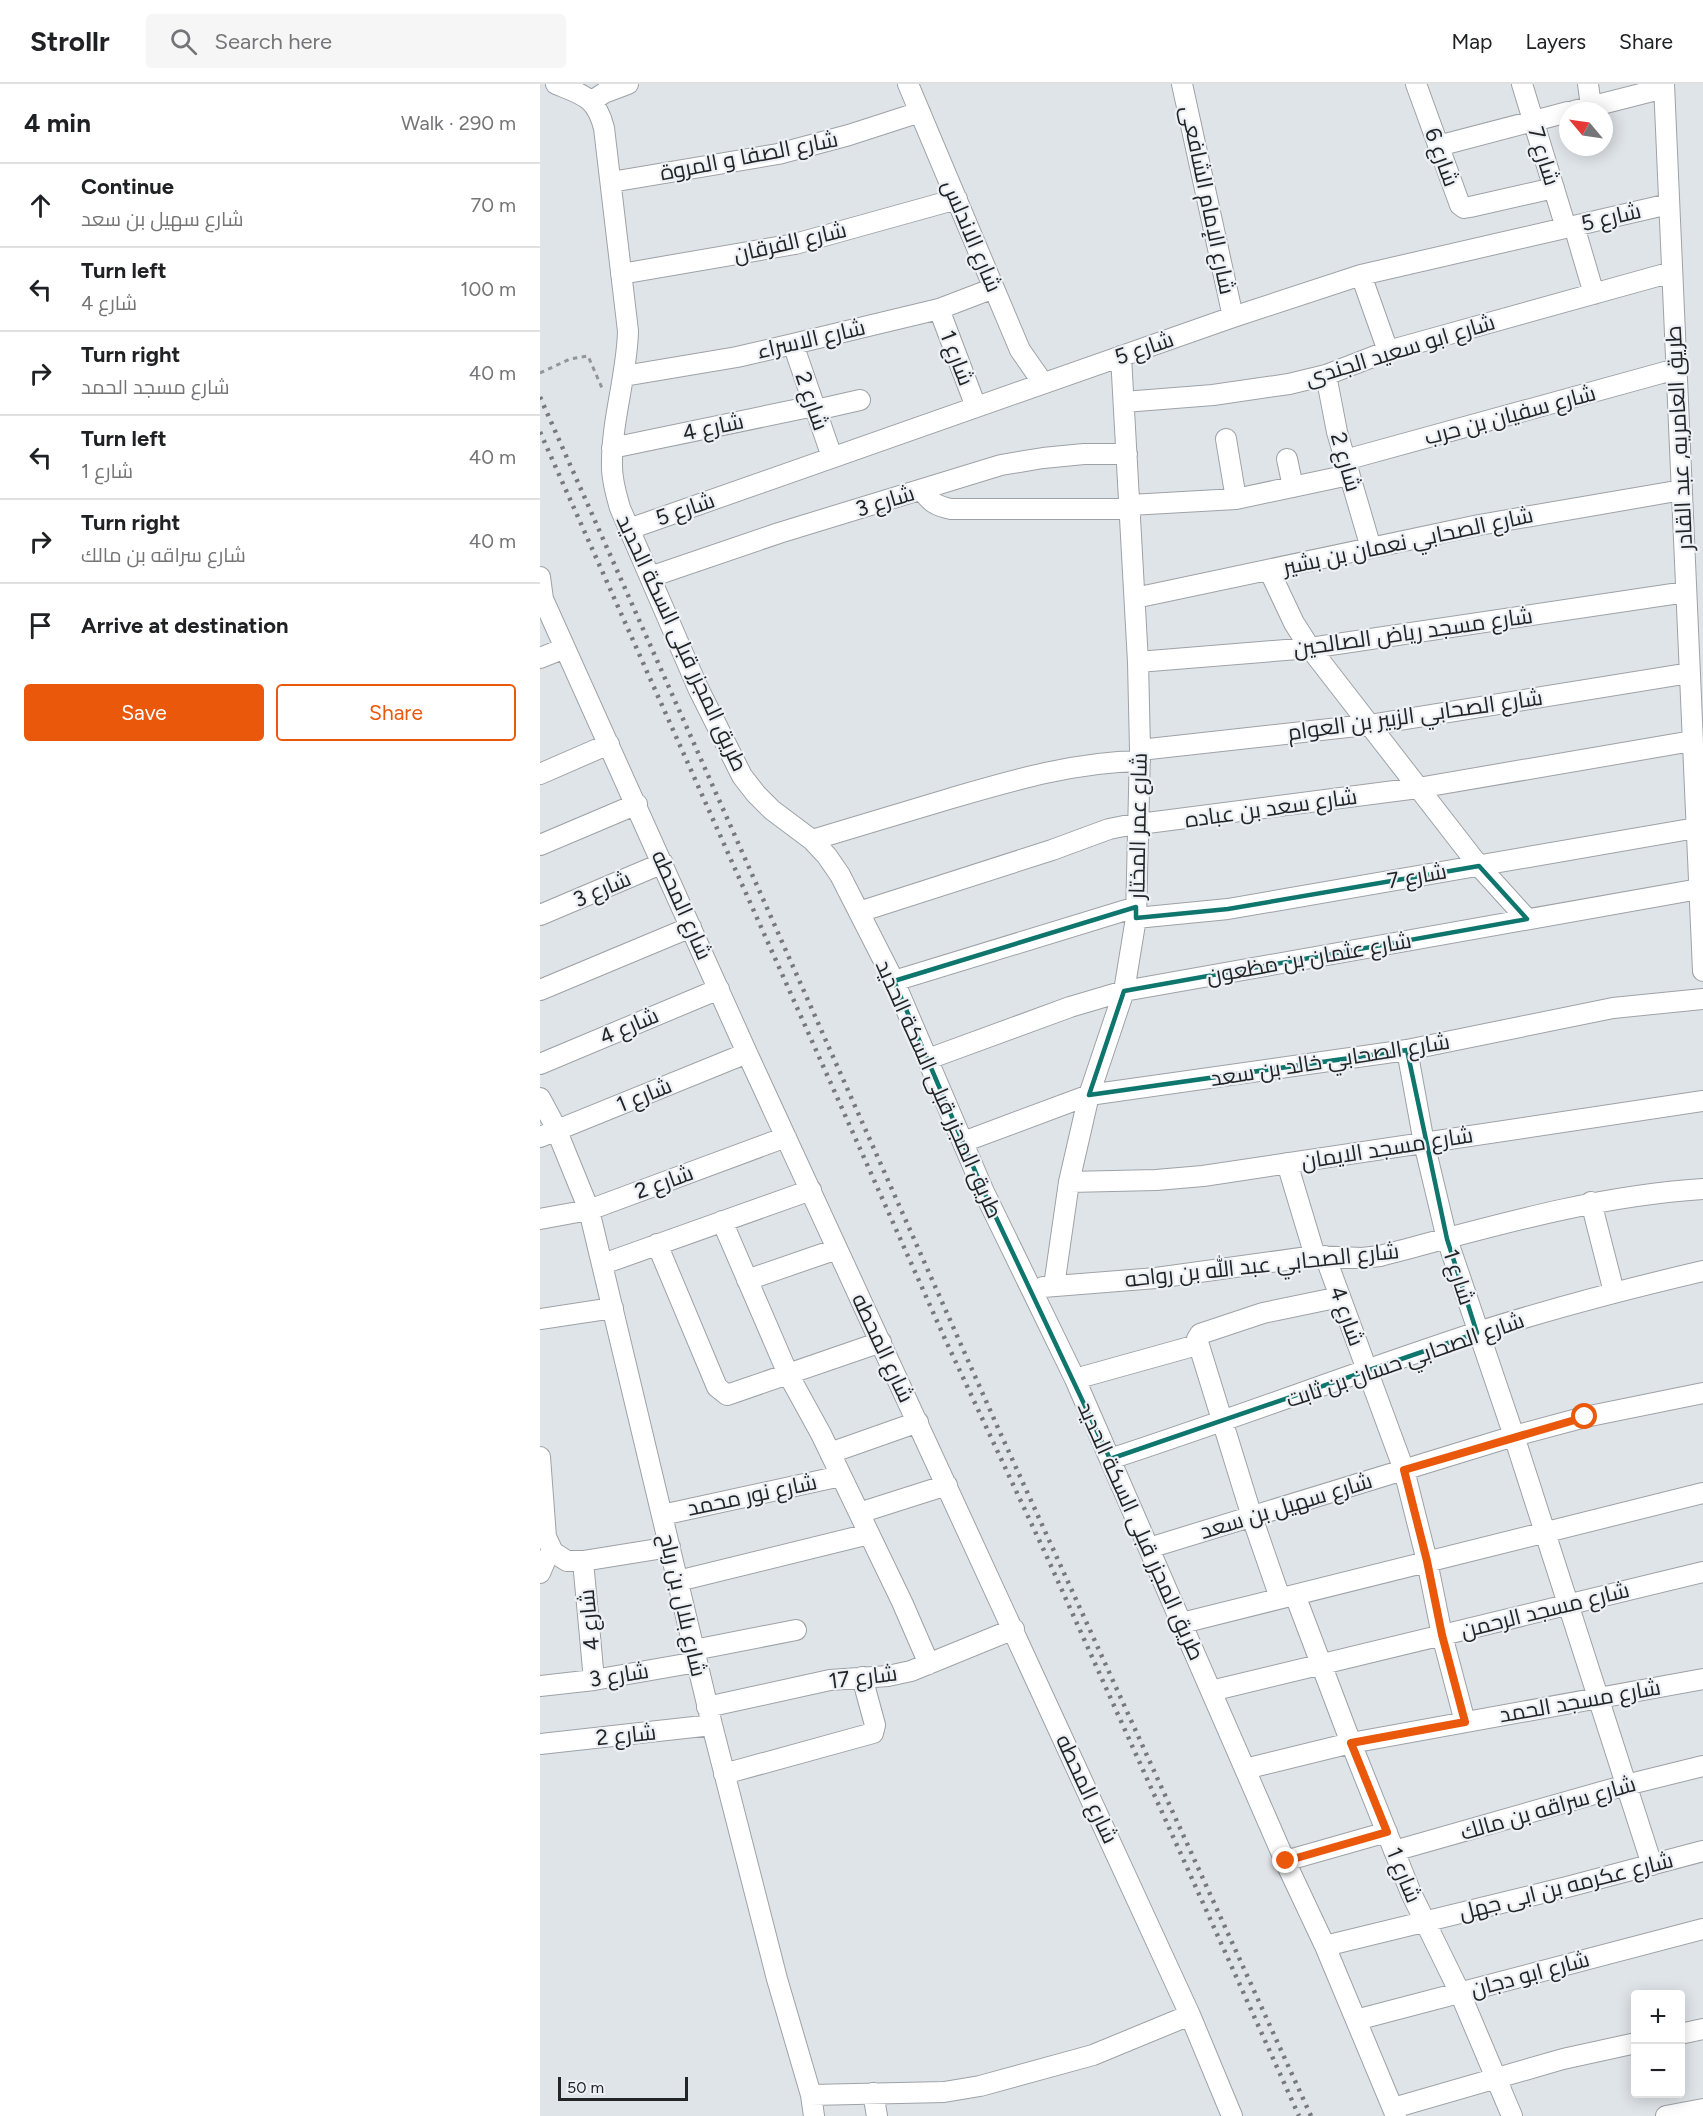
<!DOCTYPE html>
<html lang="en">
<head>
<meta charset="utf-8">
<style>
  body { margin:0; font-family:Figtree,Cairo,sans-serif; background:#f6f6f6; color:#202124 }
  .controls { position:absolute; right:18px; bottom:18px; display:grid; overflow:hidden; border-radius:6px; box-shadow:0 3px 15px #0003 }
  .controls button { width:54px; height:54px; display:grid; place-items:center; padding:0; border:0; border-bottom:2px solid #e0e0e0; background:#fff; color:#202124; font:30px sans-serif }
  .compass { position:absolute; left:1019px; top:18px; width:54px; height:54px; border-radius:50%; background:#fff; box-shadow:0 3px 15px #0003; rotate:299deg }
  .scale { position:absolute; left:18px; bottom:15px; width:130px; box-sizing:border-box; padding-left:6px; border:3px solid #222425; border-top:0; font-size:16px; line-height:21px; white-space:nowrap; color:#222425; -webkit-text-stroke:4px #edf1f5; paint-order:stroke }
  .stop { position:absolute; width:18px; height:18px; margin:-14px; border:4px solid #ea580c; border-radius:50%; background:#fff }
  .stop.end { background:#ea580c; border-color:#fff; box-shadow:0 2px 6px #0008 }
  .list { margin:0; padding:0; list-style:none }
  h2 { display:flex; justify-content:space-between; align-items:center; height:78px; margin:0; padding:0 24px; font-size:26px }
  h2 small { font-size:20px; font-weight:400; color:#757577 }
  .list li { display:grid; grid-template-columns:39px 1fr auto; gap:18px; align-items:center; box-sizing:border-box; height:84px; padding:0 24px; border-top:2px solid #e0e0e0 }
  .list b { display:block; font-size:22px; white-space:nowrap }
  .list p { margin:0; font-size:20px; white-space:nowrap; color:#757577 }
  .list em { font-size:20px; font-style:normal; color:#757577 }
  .actions { display:flex; gap:12px; padding:18px 24px }
  .actions a { flex:1; padding:14px 0; border:2px solid #ea580c; border-radius:6px; text-align:center; font-size:21px; color:#ea580c }
  .actions .main { background:#ea580c; color:#fff }
  .icon { flex:none; width:33px; height:33px; fill:none; stroke:currentColor; stroke-width:2; stroke-linecap:round; stroke-linejoin:round }
  .map { position:relative; flex:none; width:1163px; height:2032px; overflow:hidden }
  header { display:flex; align-items:center; gap:36px; box-sizing:border-box; height:84px; padding:0 30px; background:#fff; border-bottom:2px solid #e0e0e0 }
  header strong { font-size:28px }
  nav { display:flex; gap:33px; margin-inline-start:auto; font-size:21px }
  .search { width:420px; height:54px; background:#f6f6f6; display:flex; align-items:center; gap:15px; box-sizing:border-box; padding:0 21px; border-radius:6px; color:#757577; font-size:22px }
  main { display:flex }
  aside { flex:1; background:#fff }
  .map>svg:first-child { display:block }
  .lines { fill:none; stroke-linecap:round; stroke-linejoin:round }
  .minor-casing { stroke:#9ea2a6; stroke-width:22 }
  .path { stroke:#929698; stroke-width:3; stroke-dasharray:4.5 4.5; stroke-linecap:butt }
  .minor { stroke:#fff; stroke-width:20 }
  .rail { stroke:#777a7d; stroke-width:4.5; stroke-dasharray:3 6; stroke-linecap:butt }
  .route { stroke:#ea580c; stroke-width:8 }
  .marked { fill:none; stroke:#0f766e; stroke-width:4.5; stroke-linejoin:round }
  .labels { text-anchor:middle; dominant-baseline:central; stroke-width:4.5; stroke-linejoin:round; paint-order:stroke }
  .street-label { font-size:22px; fill:#222425; stroke:#edf1f5 }
</style>
</head>
<body>
<header>
<strong>Strollr</strong>
<div class="search"><svg class="icon" aria-label="search" viewBox="0 0 24 24"><circle cx="10" cy="10" r="6"/><path d="M15 15l6 6"/></svg>Search here</div>
<nav><a>Map</a><a>Layers</a><a>Share</a></nav>
</header>
<main>
<aside>
<h2>4 min<small>Walk · 290 m</small></h2>
<ul class="list">
<li><svg class="icon" aria-label="ahead" viewBox="0 0 24 24"><path d="M12 20V5M6 11l6-6 6 6"/></svg><div><b>Continue</b><p>شارع سهيل بن سعد</p></div><em>70 m</em></li>
<li><svg class="icon" aria-label="left" viewBox="0 0 24 24"><path d="M17 20v-9H6M10 6l-5 5 5 5"/></svg><div><b>Turn left</b><p>شارع 4</p></div><em>100 m</em></li>
<li><svg class="icon" aria-label="right" viewBox="0 0 24 24"><path d="M7 20v-9h11M14 6l5 5-5 5"/></svg><div><b>Turn right</b><p>شارع مسجد الحمد</p></div><em>40 m</em></li>
<li><svg class="icon" aria-label="left" viewBox="0 0 24 24"><path d="M17 20v-9H6M10 6l-5 5 5 5"/></svg><div><b>Turn left</b><p>شارع 1</p></div><em>40 m</em></li>
<li><svg class="icon" aria-label="right" viewBox="0 0 24 24"><path d="M7 20v-9h11M14 6l5 5-5 5"/></svg><div><b>Turn right</b><p>شارع سراقه بن مالك</p></div><em>40 m</em></li>
<li><svg class="icon" aria-label="arrive" viewBox="0 0 24 24"><path d="M6 21V4h12l-3 4 3 4H6"/></svg><div><b>Arrive at destination</b></div></li>
</ul>
<div class="actions"><a class="main">Save</a><a>Share</a></div>
</aside>
<div class="map">
<svg width="1163" height="2032" viewBox="0 0 1163 2032">
  <rect width="100%" height="100%" fill="#dfe4e8"/>
  <g class="lines">
    <defs>
      <path id="minor" d="M16,0C43,11 56,13 64,44L88,247C87,292 71,337 72,383C72,397 76,410 80,424L158,604L202,692L216,710L232,726L272,756L287,772L300,791L354,897L444,1108L535,1295L745,1777L785,1862L856,2032
        M368,0L480,266L503,299
        M642,0L693,233
        M876,0L920,121L924,124L930,123L1014,104
        M982,0L1026,144
        M1048,0L1051,22
        M1124,0L1163,887
        M52,17L64,9L88,0
        M1034,27L1124,4
        M898,62L1028,28
        M71,98L238,70L309,51L380,28
        M1034,142L1054,210
        M81,190L255,160L417,115
        M821,191L848,267
        M399,225L436,323
        M253,260L292,373
        M786,291L797,348L831,464
        M84,292L197,273L253,260L399,225L454,204
        M584,318L673,311L749,300L786,291L848,267L1132,188
        M276,326L320,316
        M686,355L696,415
        M72,364L274,322
        M747,375L753,403
        M805,376L1136,285
        M382,406C390,418 396,422 411,425H590
        M590,421L696,415L809,391
        M89,445L693,233L821,191L1129,120
        M729,486L754,539L770,564L939,782L987,835
        M0,493L3,515L207,969L650,1931L692,2032
        M110,493L239,449L461,381L503,374L544,370H587
        M595,514L939,441L1142,406
        M0,574L25,564
        M598,578L770,564L1146,508
        M600,666L835,640L1150,589
        M0,690L69,660
        M272,756C319,742 365,728 412,714C474,696 535,678 600,677
        M0,761L97,720
        M319,828L512,766L569,745L584,742L878,704L1152,657
        M0,831L123,779
        M596,834L688,825L1156,744
        M354,897L596,823
        M0,906L151,843
        M867,966L884,1059L907,1155L974,1352L1112,1781
        M388,975L530,923L584,907L1159,805
        M0,980L179,905
        M0,1014L14,1040L49,1126L172,1641L237,1895L271,2011L274,2032
        M0,1053L207,969
        M423,1058L549,1011L867,966L1073,924L1163,915
        M747,1079L775,1172
        M529,1098L616,1096L663,1092L1163,1017
        M1051,1118L1074,1208
        M0,1135L49,1126L246,1053
        M182,1137L248,1290L281,1350L362,1518L389,1580
        M117,1160L177,1303L187,1311L341,1258
        M785,1172L864,1386L887,1477L902,1551L925,1638
        M63,1180L271,1106
        M207,1196L297,1165
        M514,1202L529,1098L549,1011L584,907L596,834L600,666L598,578L581,272
        M503,1203L616,1194L775,1172L822,1174L840,1172C947,1144 1052,1112 1163,1105
        M0,1235L73,1224
        M535,1295L657,1261
        M290,1369L378,1338
        M0,1373L6,1453L13,1468L27,1477H43L130,1463
        M570,1375C693,1335 813,1289 935,1249C1010,1225 1086,1205 1163,1187
        M319,1429L407,1401
        M122,1431L301,1392
        M609,1464L974,1352L1045,1333L1163,1309
        M43,1477L54,1596
        M0,1489L6,1475L13,1468
        M138,1497L329,1450
        M755,1511L811,1659L871,1809L920,1909L972,2032
        M740,1514L712,1433L657,1255L660,1250L723,1229L800,1213
        M642,1539L1163,1409
        M154,1566L256,1546
        M0,1602L54,1596L157,1578
        M671,1607L1163,1488
        M167,1623L290,1596L348,1592L371,1587L474,1545
        M0,1660L172,1641
        M705,1685L811,1659L1163,1595
        M184,1690L333,1649L335,1641L322,1593
        M854,1767L1086,1701L1163,1682
        M745,1777L847,1748
        M785,1862L1027,1803L1163,1767
        M816,1936L1163,1845
        M1140,1950L1163,1945
        M333,2009L337,2032
        M271,2011L404,2008L440,2002L553,1971L650,1931
        M853,2024L1023,1975L1096,1959
        M1126,2032L1163,2025"/>
    </defs>
    <use href="#minor" class="minor-casing"/>
    <path class="path" d="M0,289L30,275L48,272L62,304"/>
    <use href="#minor" class="minor"/>
    <path class="rail" d="M0,313L458,1344L771,2032
      M0,348L405,1255L507,1473L759,2032"/>
  </g>
  <g class="lines">
    <path class="route" d="M746,1777L847,1748L811,1659L925,1638L902,1551L887,1477L864,1386L1045,1333"/>
  </g>
  <path class="marked" d="M939,782L987,835L584,907L549,1011L867,966L907,1155L937,1249L570,1375L444,1108L354,897L596,823V834L688,825Z"/>
  <g class="labels">
    <g class="street-label">
      <text transform="translate(209 72) rotate(-11)">شارع الصفا و المروة</text>
      <text transform="translate(1004 72) rotate(73)">شارع 7</text>
      <text transform="translate(902 73) rotate(70)">شارع 6</text>
      <text transform="translate(668 116) rotate(78)">شارع الإمام الشافعى</text>
      <text transform="translate(1071 133) rotate(-13)">شارع 5</text>
      <text transform="translate(432 152) rotate(67)">شارع الاندلس</text>
      <text transform="translate(250 158) rotate(-13)">شارع الفرقان</text>
      <text transform="translate(271 255) rotate(-13)">شارع الاسراء</text>
      <text transform="translate(604 264) rotate(-19)">شارع 5</text>
      <text transform="translate(860 266) rotate(-17)">شارع ابو سعيد الجندى</text>
      <text transform="translate(417 274) rotate(69)">شارع 1</text>
      <text transform="translate(272 317) rotate(71)">شارع 2</text>
      <text transform="translate(970 331) rotate(-15)">شارع سفيان بن حرب</text>
      <text transform="translate(173 343) rotate(-12)">شارع 4</text>
      <text transform="translate(1139 354) rotate(-93)">طريق العامريه, عبد القادر</text>
      <text transform="translate(806 378) rotate(74)">شارع 2</text>
      <text transform="translate(345 417) rotate(-17)">شارع 3</text>
      <text transform="translate(145 425) rotate(-19)">شارع 5</text>
      <text transform="translate(868 457) rotate(-12)">شارع الصحابي نعمان بن بشير</text>
      <text transform="translate(873 548) rotate(-8)">شارع مسجد رياض الصالحين</text>
      <text transform="translate(142 559) rotate(65)">طريق المجزر قبلى السكة الحديد</text>
      <text transform="translate(875 631) rotate(-8)">شارع الصحابي الزبير بن العوام</text>
      <text transform="translate(731 724) rotate(-8)">شارع سعد بن عباده</text>
      <text transform="translate(598 742) rotate(-89)">شارع عمر المختار</text>
      <text transform="translate(877 792) rotate(-10)">شارع 7</text>
      <text transform="translate(62 805) rotate(-23)">شارع 3</text>
      <text transform="translate(142 821) rotate(66)">شارع المحطه</text>
      <text transform="translate(769 874) rotate(-10)">شارع عثمان بن مظعون</text>
      <text transform="translate(89 942) rotate(-23)">شارع 4</text>
      <text transform="translate(790 976) rotate(-9)">شارع الصحابي خالد بن سعد</text>
      <text transform="translate(399 1005) rotate(66)">طريق المجزر قبلى السكة الحديد</text>
      <text transform="translate(104 1011) rotate(-22)">شارع 1</text>
      <text transform="translate(847 1064) rotate(-9)">شارع مسجد الايمان</text>
      <text transform="translate(124 1098) rotate(-20)">شارع 2</text>
      <text transform="translate(722 1181) rotate(-6)">شارع الصحابي عبد الله بن رواحه</text>
      <text transform="translate(919 1193) rotate(72)">شارع 1</text>
      <text transform="translate(807 1232) rotate(70)">شارع 4</text>
      <text transform="translate(343 1264) rotate(65)">شارع المحطه</text>
      <text transform="translate(865 1276) rotate(-19)">شارع الصحابي حسان بن ثابت</text>
      <text transform="translate(212 1411) rotate(-12)">شارع نور محمد</text>
      <text transform="translate(746 1422) rotate(-17)">شارع سهيل بن سعد</text>
      <text transform="translate(601 1447) rotate(66)">طريق المجزر قبلى السكة الحديد</text>
      <text transform="translate(143 1521) rotate(77)">شارع بلال بن رباح</text>
      <text transform="translate(1005 1526) rotate(-14)">شارع مسجد الرحمن</text>
      <text transform="translate(49 1536) rotate(-95)">شارع 4</text>
      <text transform="translate(79 1591) rotate(-9)">شارع 3</text>
      <text transform="translate(323 1593) rotate(-7)">شارع 17</text>
      <text transform="translate(1040 1617) rotate(-10)">شارع مسجد الحمد</text>
      <text transform="translate(86 1651) rotate(-6)">شارع 2</text>
      <text transform="translate(547 1705) rotate(65)">شارع المحطه</text>
      <text transform="translate(1008 1724) rotate(-16)">شارع سراقه بن مالك</text>
      <text transform="translate(864 1791) rotate(68)">شارع 1</text>
      <text transform="translate(1026 1802) rotate(-14)">شارع عكرمه بن ابى جهل</text>
      <text transform="translate(990 1890) rotate(-15)">شارع ابو دجان</text>
    </g>
  </g>
</svg>
<div class="controls">
<button>+</button>
<button>−</button>
</div>
<svg class="compass" viewBox="-18 -18 36 36"><path d="M0-13l5 13h-10z" fill="#e53935"/><path d="M0 13l5-13h-10z" fill="#757577"/></svg>
<div class="scale">50 m</div>
<div class="stop" style="left:1045px;top:1333px"></div>
<div class="stop end" style="left:746px;top:1777px"></div>
</div>
</main>
</body>
</html>
